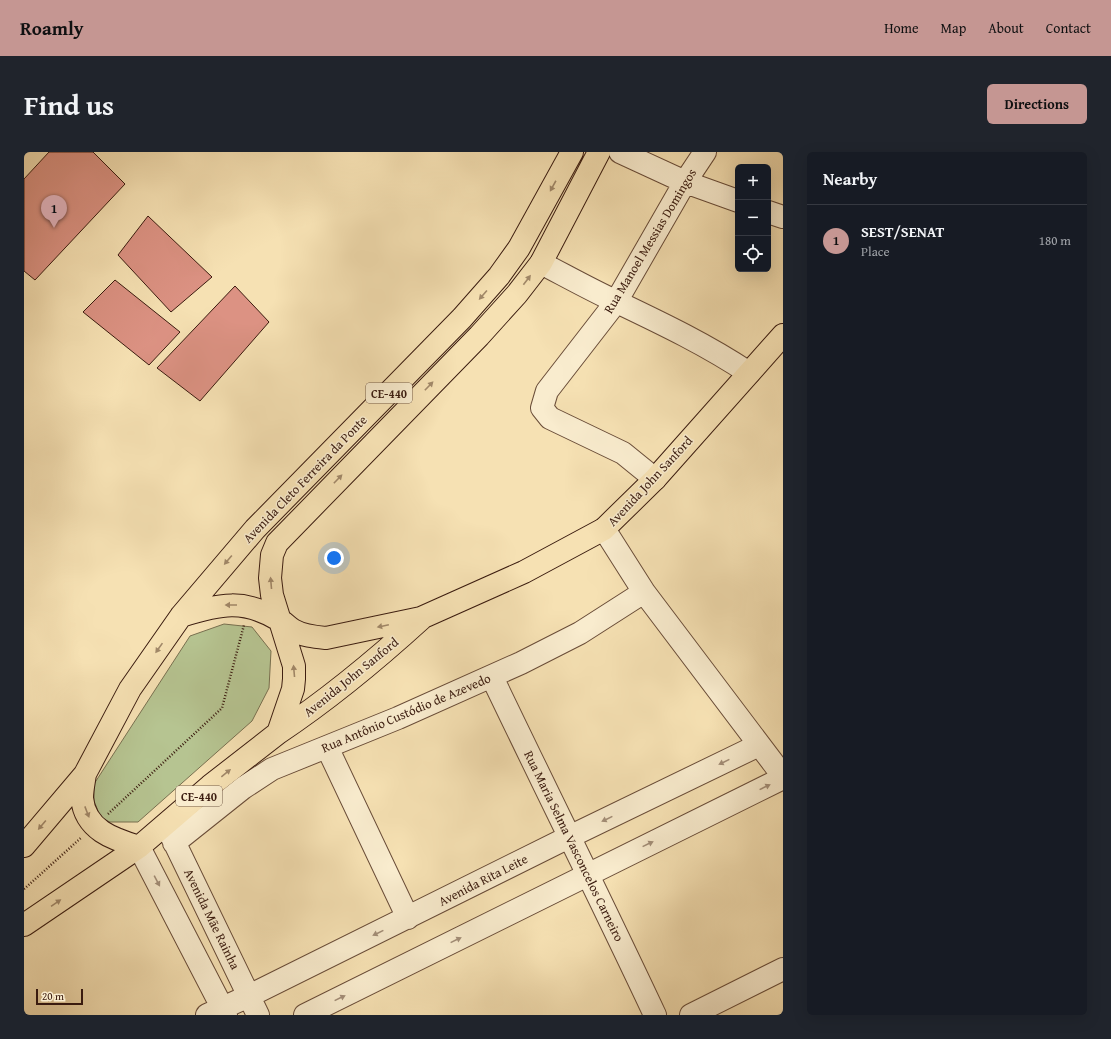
<!DOCTYPE html>
<html lang="en">
<head>
<meta charset="utf-8">
<style>
  body { margin:0; font-family:"Gentium Book Plus",serif; background:#20242c; color:#f1f3f6 }
  .controls { position:absolute; right:12px; top:12px; display:grid; overflow:hidden; border-radius:6px; box-shadow:0 4px 16px #0002 }
  .controls button { width:36px; height:36px; display:grid; place-items:center; padding:0; border:0; border-bottom:1px solid #363941; background:#171b24; color:#f1f3f6; font:20px sans-serif }
  .scale { position:absolute; left:12px; bottom:10px; width:47px; box-sizing:border-box; padding-left:4px; border:2px solid #3a1b0f; border-top:0; font-size:11px; line-height:14px; white-space:nowrap; color:#3a1b0f; -webkit-text-stroke:3px #f9ecce; paint-order:stroke }
  .you { position:absolute; left:310px; top:406px; width:14px; height:14px; margin:-10px; border:3px solid #fff; border-radius:50%; background:#1a73e8; box-shadow:0 0 0 6px #1a73e833 }
  .badge { display:grid; place-items:center; width:26px; height:26px; border-radius:50%; background:#c59692; color:#111; font-size:13px; font-weight:700 }
  .pin { position:absolute; translate:-50% -33px; filter:drop-shadow(0 1px 2px #0008) }
  .pin::after { content:''; position:absolute; top:21px; width:14px; height:12px; background:inherit; clip-path:polygon(0 0,100% 0,50% 100%) }
  .list { margin:0; padding:0; list-style:none }
  h2 { display:flex; justify-content:space-between; align-items:center; height:52px; margin:0; padding:0 16px; font-size:17px }
  h2 small { font-size:13px; font-weight:400; color:#9ea1a6 }
  .list li { display:grid; grid-template-columns:26px 1fr auto; gap:12px; align-items:center; box-sizing:border-box; height:72px; padding:0 16px; border-top:1px solid #363941 }
  .list b { display:block; font-size:15px; white-space:nowrap }
  .list p { margin:0; font-size:13px; white-space:nowrap; color:#9ea1a6 }
  .list em { font-size:13px; font-style:normal; color:#9ea1a6 }
  .icon { flex:none; width:22px; height:22px; fill:none; stroke:currentColor; stroke-width:2; stroke-linecap:round; stroke-linejoin:round }
  .map { position:relative; flex:none; width:759px; height:863px; overflow:hidden; border-radius:6px }
  header { display:flex; align-items:center; gap:24px; box-sizing:border-box; height:56px; padding:0 20px; background:#c59692; color:#111 }
  header strong { font-size:19px }
  nav { display:flex; gap:22px; margin-inline-start:auto; font-size:14px }
  .intro { display:flex; align-items:center; justify-content:space-between; box-sizing:border-box; height:96px; padding:0 24px }
  h1 { margin:0; font-size:28px }
  .button { padding:10px 18px; border-radius:6px; background:#c59692; color:#111; font-size:14px; font-weight:700 }
  main { display:flex; gap:24px; padding:0 24px }
  aside { flex:1; background:#171b24; border-radius:6px; box-shadow:0 4px 16px #0002 }
  .map>svg:first-child { display:block }
  .green { fill:#b6c491; stroke:#787050 }
  .building { fill:#dc9283; stroke:#3a1b0f }
  .lines { fill:none; stroke-linecap:round; stroke-linejoin:round }
  .minor-casing { stroke:#694c38; stroke-width:24 }
  .major-casing { stroke:#3a1b0f; stroke-width:24 }
  .path { stroke:#3a1b0f; stroke-width:2.5; stroke-dasharray:1 2; stroke-linecap:butt }
  .minor { stroke:#f9ecce; stroke-width:22 }
  .major { stroke:#f6e1b3; stroke-width:22 }
  .oneway { fill:#a18869 }
  .oneway2 { fill:#a38e78 }
  .labels { text-anchor:middle; dominant-baseline:central; stroke-width:3; stroke-linejoin:round; paint-order:stroke }
  .shield { fill:#f9ecce; stroke:#735a48; stroke-width:1 }
  .shield-label { font-size:12px; font-weight:bold; fill:#3a1b0f }
  .street-label { font-size:13px; fill:#3a1b0f; stroke:#f9ecce }
</style>
</head>
<body>
<header>
<strong>Roamly</strong>
<nav><a>Home</a><a>Map</a><a>About</a><a>Contact</a></nav>
</header>
<div class="intro"><h1>Find us</h1><a class="button">Directions</a></div>
<main>
<div class="map">
<svg width="759" height="863" viewBox="0 0 759 863">
  <rect width="100%" height="100%" fill="#f6e1b3"/>
  <filter id="stains"><feTurbulence type="fractalNoise" baseFrequency=".005" numOctaves="4"/><feColorMatrix values="0 0 0 0 .2 0 0 0 0 .09 0 0 0 0 .02 0 0 0 .5 -.17"/></filter>
  <radialGradient id="worn" r=".72"><stop offset=".6" stop-color="#630" stop-opacity="0"/><stop offset="1" stop-color="#630" stop-opacity=".3"/></radialGradient>
  <path class="green" d="M200,472L228,475L247,499L245,536L228,569L114,670H86L77,666L70,649V632L166,484Z"/>
  <path class="building" d="M25,0H69L101,32L11,128L0,119V27Z
    M124,64L188,125L147,160L94,103Z
    M91,128L156,180L125,213L59,160Z
    M211,134L245,170L176,249L133,216Z"/>
  <g class="lines">
    <defs>
      <path id="minor" d="M596,0L661,30L714,49
        M744,60L759,65
        M517,111C542,124 567,138 593,150C639,172 683,193 725,221
        M631,327L599,301L526,266L518,256L523,239L592,150L661,30L681,0
        M580,377L620,440L759,624
        M468,525C522,638 578,750 631,863
        M303,595L384,766
        M144,677L234,863
        M150,691L219,636L248,617L374,566L497,511L556,481L620,440
        M115,695L202,863
        M183,863L225,844L545,685L735,593
        M281,863L759,626
        M667,863L759,817"/>
      <path id="major" d="M157,464C196,452 220,446 257,469C261,471 264,475 269,478C279,484 291,485 302,486L397,466L500,420L580,377L631,327L759,183
        M254,581C305,547 352,508 397,467
        M61,622C60,629 58,638 58,646C61,678 89,687 115,695
        M0,694L61,622L106,537L157,464L231,377L438,166L475,124L495,96L548,0
        M0,773L115,695L186,634L254,581L269,537L270,527V514L248,443L246,426L248,403L253,391L455,184L493,142L517,111L575,0"/>
    </defs>
    <use href="#minor" class="minor-casing"/>
    <use href="#major" class="major-casing"/>
    <path class="path" d="M84,662L198,556L220,473
      M0,737L58,685"/>
    <use href="#minor" class="minor"/>
    <use href="#major" class="major"/>
  </g>
  <defs><path id="oneway-solid" d="M-6-.8H1V-3.2L6.5 0L1 3.2V.8H-6Z"/></defs>
  <g class="oneway">
    <use href="#oneway-solid" transform="translate(529 34) rotate(119)"/>
    <use href="#oneway-solid" transform="translate(503 128) rotate(-53)"/>
    <use href="#oneway-solid" transform="translate(459 143) rotate(131)"/>
    <use href="#oneway-solid" transform="translate(405 234) rotate(-46)"/>
    <use href="#oneway-solid" transform="translate(314 327) rotate(-46)"/>
    <use href="#oneway-solid" transform="translate(204 408) rotate(130)"/>
    <use href="#oneway-solid" transform="translate(247 431) rotate(-95)"/>
    <use href="#oneway-solid" transform="translate(207 453) rotate(-180)"/>
    <use href="#oneway-solid" transform="translate(359 474) rotate(168)"/>
    <use href="#oneway-solid" transform="translate(135 496) rotate(125)"/>
    <use href="#oneway-solid" transform="translate(270 519) rotate(-95)"/>
    <use href="#oneway-solid" transform="translate(202 621) rotate(-39)"/>
    <use href="#oneway-solid" transform="translate(63 660) rotate(69)"/>
    <use href="#oneway-solid" transform="translate(18 673) rotate(130)"/>
    <use href="#oneway-solid" transform="translate(32 751) rotate(-34)"/>
  </g>
  <g class="oneway2">
    <use href="#oneway-solid" transform="translate(700 610) rotate(154)"/>
    <use href="#oneway-solid" transform="translate(741 635) rotate(-26)"/>
    <use href="#oneway-solid" transform="translate(583 667) rotate(154)"/>
    <use href="#oneway-solid" transform="translate(624 692) rotate(-26)"/>
    <use href="#oneway-solid" transform="translate(133 729) rotate(62)"/>
    <use href="#oneway-solid" transform="translate(354 781) rotate(154)"/>
    <use href="#oneway-solid" transform="translate(432 788) rotate(-26)"/>
    <use href="#oneway-solid" transform="translate(316 846) rotate(-26)"/>
  </g>
  <g class="labels">
    <g class="shield">
      <rect x="342" y="231" width="46" height="20" rx="3"/>
      <rect x="152" y="634" width="46" height="20" rx="3"/>
    </g>
    <g class="shield-label">
      <text x="365" y="241">CE-440</text>
      <text x="175" y="644">CE-440</text>
    </g>
    <g class="street-label">
      <text transform="translate(626 89) rotate(-59)">Rua Manoel Messias Domingos</text>
      <text transform="translate(281 327) rotate(-46)">Avenida Cleto Ferreira da Ponte</text>
      <text transform="translate(626 329) rotate(-47)">Avenida John Sanford</text>
      <text transform="translate(327 525) rotate(-39)">Avenida John Sanford</text>
      <text transform="translate(382 561) rotate(-23)">Rua Antônio Custódio de Azevedo</text>
      <text transform="translate(550 694) rotate(64)">Rua Maria Selma Vasconcelos Carneiro</text>
      <text transform="translate(459 728) rotate(-27)">Avenida Rita Leite</text>
      <text transform="translate(188 767) rotate(64)">Avenida Mãe Rainha</text>
    </g>
  </g>
  <rect width="100%" height="100%" filter="url(#stains)"/>
  <rect width="100%" height="100%" fill="url(#worn)"/>
</svg>
<div class="controls">
<button>+</button>
<button>−</button>
<button><svg class="icon" aria-label="locate" viewBox="0 0 24 24"><circle cx="12" cy="12" r="6"/><path d="M12 2v4M12 18v4M2 12h4M18 12h4"/></svg></button>
</div>
<div class="scale">20 m</div>
<div class="you"></div>
<div class="pin badge" style="left:30px;top:76px">1</div>
</div>
<aside>
<h2>Nearby<small></small></h2>
<ul class="list">
<li><span class="badge">1</span><div><b>SEST/SENAT</b><p>Place</p></div><em>180 m</em></li>
</ul>
</aside>
</main>
</body>
</html>
